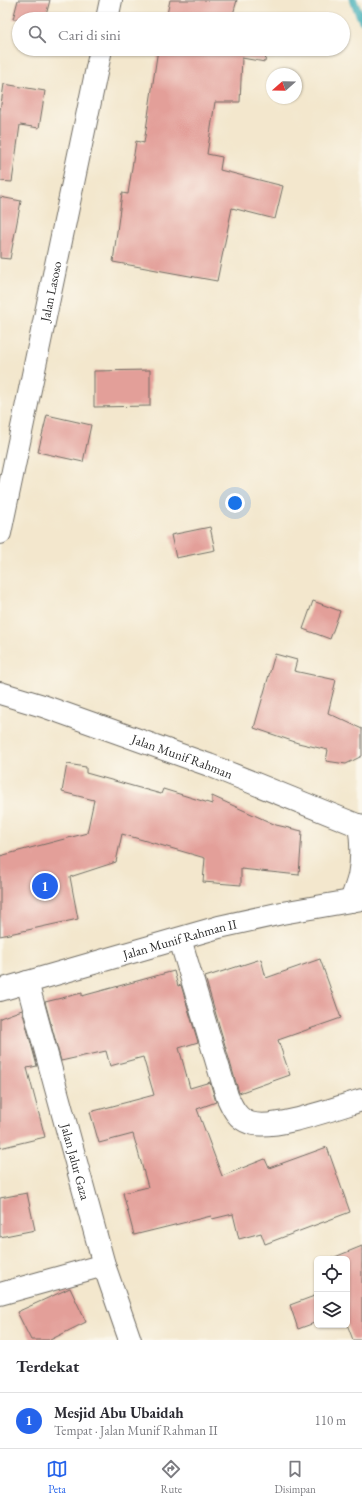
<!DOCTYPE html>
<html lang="id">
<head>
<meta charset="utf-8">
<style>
  body { margin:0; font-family:"EB Garamond",serif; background:#f2f2f3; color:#2b2b33 }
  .controls { position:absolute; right:12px; bottom:12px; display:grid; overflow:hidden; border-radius:6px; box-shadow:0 1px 3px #0004 }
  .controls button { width:36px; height:36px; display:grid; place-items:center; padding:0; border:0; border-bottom:1px solid #e1e1e2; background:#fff; color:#2b2b33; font:20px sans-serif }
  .compass { position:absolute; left:266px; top:68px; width:36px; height:36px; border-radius:50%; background:#fff; box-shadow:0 1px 3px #0004; rotate:250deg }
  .you { position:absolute; left:235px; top:503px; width:14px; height:14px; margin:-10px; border:3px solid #fff; border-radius:50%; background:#1a73e8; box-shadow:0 0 0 6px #1a73e833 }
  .badge { display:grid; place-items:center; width:26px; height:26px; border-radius:50%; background:#2563eb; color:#fff; font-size:13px; font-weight:700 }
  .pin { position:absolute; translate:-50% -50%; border:2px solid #fff; box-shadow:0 1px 4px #0006 }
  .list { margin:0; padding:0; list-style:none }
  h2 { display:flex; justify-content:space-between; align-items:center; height:52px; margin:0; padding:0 16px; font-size:17px }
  h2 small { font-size:13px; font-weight:400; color:#7c7c81 }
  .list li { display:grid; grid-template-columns:26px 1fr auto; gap:12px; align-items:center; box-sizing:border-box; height:56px; padding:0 16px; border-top:1px solid #e1e1e2 }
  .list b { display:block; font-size:15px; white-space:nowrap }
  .list p { margin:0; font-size:13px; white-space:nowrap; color:#7c7c81 }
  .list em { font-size:13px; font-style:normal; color:#7c7c81 }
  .icon { flex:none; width:22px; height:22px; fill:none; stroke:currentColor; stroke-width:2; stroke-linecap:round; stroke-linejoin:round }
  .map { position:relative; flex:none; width:362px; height:1340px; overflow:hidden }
  .search { position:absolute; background:#fff; box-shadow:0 1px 3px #0004; left:12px; right:12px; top:12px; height:44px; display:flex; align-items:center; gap:10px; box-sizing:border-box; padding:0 14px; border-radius:22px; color:#7c7c81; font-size:15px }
  .sheet { height:108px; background:#fff }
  nav { display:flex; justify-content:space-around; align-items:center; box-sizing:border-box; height:56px; border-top:1px solid #e1e1e2; background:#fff; font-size:11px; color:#7c7c81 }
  nav a { display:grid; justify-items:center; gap:2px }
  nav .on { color:#2563eb }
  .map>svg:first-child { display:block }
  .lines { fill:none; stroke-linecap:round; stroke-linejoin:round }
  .stream { stroke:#3cadb7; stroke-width:8 }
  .building { fill:#e39f99 }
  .minor-casing { stroke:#716d64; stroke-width:24 }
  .tertiary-casing { stroke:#716d64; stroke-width:24 }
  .minor { stroke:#fff; stroke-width:22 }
  .tertiary { stroke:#fff; stroke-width:22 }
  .labels { text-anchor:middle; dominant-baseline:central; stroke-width:3.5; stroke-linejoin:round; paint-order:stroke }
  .street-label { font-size:13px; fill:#2b2b2b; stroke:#fbf7ec }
</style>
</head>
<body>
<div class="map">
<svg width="362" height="1340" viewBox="0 0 362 1340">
  <rect width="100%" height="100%" fill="#fbf7ec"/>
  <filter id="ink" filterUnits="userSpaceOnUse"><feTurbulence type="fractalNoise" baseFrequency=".025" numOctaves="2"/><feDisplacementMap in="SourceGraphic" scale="8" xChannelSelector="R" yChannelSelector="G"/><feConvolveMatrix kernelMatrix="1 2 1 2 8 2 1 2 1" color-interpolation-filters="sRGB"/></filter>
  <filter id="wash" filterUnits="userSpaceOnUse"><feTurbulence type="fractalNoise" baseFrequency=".012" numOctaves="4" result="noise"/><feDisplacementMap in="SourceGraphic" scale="16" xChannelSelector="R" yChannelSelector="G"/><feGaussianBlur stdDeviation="0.9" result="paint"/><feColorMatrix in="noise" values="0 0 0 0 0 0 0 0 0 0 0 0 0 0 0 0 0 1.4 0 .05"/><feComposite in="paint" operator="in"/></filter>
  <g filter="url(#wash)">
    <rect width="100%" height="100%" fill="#f3e7cd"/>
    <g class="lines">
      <path class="stream" d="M353,0L362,20"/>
    </g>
    <g id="blocks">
      <path class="building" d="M18,0H50L45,19H13Z
        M170,0H237L232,18L237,19H166Z
        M158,49H267L265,62L242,58L240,102H215L207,154L222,157L220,170L283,186L275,219L232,208L217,281L113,262L122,193L128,194L136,141L144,143Z
        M4,84L45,91L39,128L20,125L12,182L0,181V111Z
        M0,197L21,201L10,259L0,258Z
        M150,370V406L94,407V371Z
        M47,415L91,425L83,462L38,452Z
        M210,527L215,550L176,558L171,535Z
        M313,601L340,611L330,639L303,629Z
        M275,654L297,660L294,671L336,680L328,713L362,729V756L346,764L326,761L328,750L298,743L254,728Z
        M67,764L86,767V773L161,794L163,789L212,804V796L276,825L302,831L299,875L241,869V885L203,882L205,858L122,834L116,862L70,877L78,919L0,936V856L87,833L94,800L62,792Z
        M261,959L266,978L320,959L341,1018L278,1040L290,1075L239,1093L205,977Z
        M174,971L178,986L181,985L198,1042L179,1048L190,1088L210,1082L216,1102L197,1109L222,1176L265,1159L269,1168L327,1147L350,1212L265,1244L261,1233L239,1239L233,1214L212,1219L211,1216L134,1235L123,1193L148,1187L133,1134L99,1143L90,1112L154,1095L143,1057L110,1066L106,1051L61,1061L45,1002L82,993V996Z
        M22,1010L37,1066L27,1068L45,1137L0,1148V1018Z
        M27,1193L35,1230L0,1237V1198Z
        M362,1246V1340H353L347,1324V1259H330Z
        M70,1288L86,1322L50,1340H31L17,1312Z
        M317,1295V1322L298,1329L290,1305Z"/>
    </g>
  </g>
  <g filter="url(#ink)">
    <use href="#blocks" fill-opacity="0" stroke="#716d64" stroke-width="1"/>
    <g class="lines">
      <defs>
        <g id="minor">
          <path d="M180,939L227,1096C232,1107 237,1119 250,1123C273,1131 338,1107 362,1100"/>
          <path id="s1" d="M27,982L104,1265L130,1340"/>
          <path d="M0,1294L104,1265"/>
        </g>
        <g id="tertiary">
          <path d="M107,19L111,0"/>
          <path id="s2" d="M0,533L101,49"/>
          <path id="s3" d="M0,693L43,706L209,765L362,827"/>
          <path d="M351,901C354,892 357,885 359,876C362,860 362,842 359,825"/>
          <path id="s4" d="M0,990L219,927L282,913L362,899"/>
        </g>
      </defs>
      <use href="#minor" class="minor-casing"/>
      <use href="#tertiary" class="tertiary-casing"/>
      <use href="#minor" class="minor"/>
      <use href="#tertiary" class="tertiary"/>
    </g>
  </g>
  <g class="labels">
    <g class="street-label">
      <text stroke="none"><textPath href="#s2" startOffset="247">Jalan Lasoso</textPath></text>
      <text stroke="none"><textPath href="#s3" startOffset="193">Jalan Munif Rahman</textPath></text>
      <text stroke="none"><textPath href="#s4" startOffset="187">Jalan Munif Rahman II</textPath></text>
      <text stroke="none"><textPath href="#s1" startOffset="186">Jalan Jalur Gaza</textPath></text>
    </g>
  </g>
</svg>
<div class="controls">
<button><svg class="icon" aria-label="locate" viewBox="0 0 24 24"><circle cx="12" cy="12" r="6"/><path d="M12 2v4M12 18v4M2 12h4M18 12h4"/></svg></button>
<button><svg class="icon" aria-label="layers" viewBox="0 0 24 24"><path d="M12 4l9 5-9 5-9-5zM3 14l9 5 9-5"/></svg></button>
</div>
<svg class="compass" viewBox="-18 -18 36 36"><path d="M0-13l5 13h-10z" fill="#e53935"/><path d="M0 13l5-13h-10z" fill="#7c7c81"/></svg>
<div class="you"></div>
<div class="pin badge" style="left:45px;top:886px">1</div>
<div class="search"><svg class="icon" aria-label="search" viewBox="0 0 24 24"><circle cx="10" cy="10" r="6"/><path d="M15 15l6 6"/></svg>Cari di sini</div>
</div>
<section class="sheet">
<h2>Terdekat<small></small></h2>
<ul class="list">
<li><span class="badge">1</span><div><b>Mesjid Abu Ubaidah</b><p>Tempat · Jalan Munif Rahman II</p></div><em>110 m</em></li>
</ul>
</section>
<nav>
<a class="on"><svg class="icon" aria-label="map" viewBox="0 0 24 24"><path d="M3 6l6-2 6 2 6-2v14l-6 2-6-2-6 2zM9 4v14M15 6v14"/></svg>Peta</a>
<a><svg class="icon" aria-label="directions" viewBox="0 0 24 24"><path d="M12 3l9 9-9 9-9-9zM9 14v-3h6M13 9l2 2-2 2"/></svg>Rute</a>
<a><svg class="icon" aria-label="saved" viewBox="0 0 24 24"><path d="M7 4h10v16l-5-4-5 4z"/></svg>Disimpan</a>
</nav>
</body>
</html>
